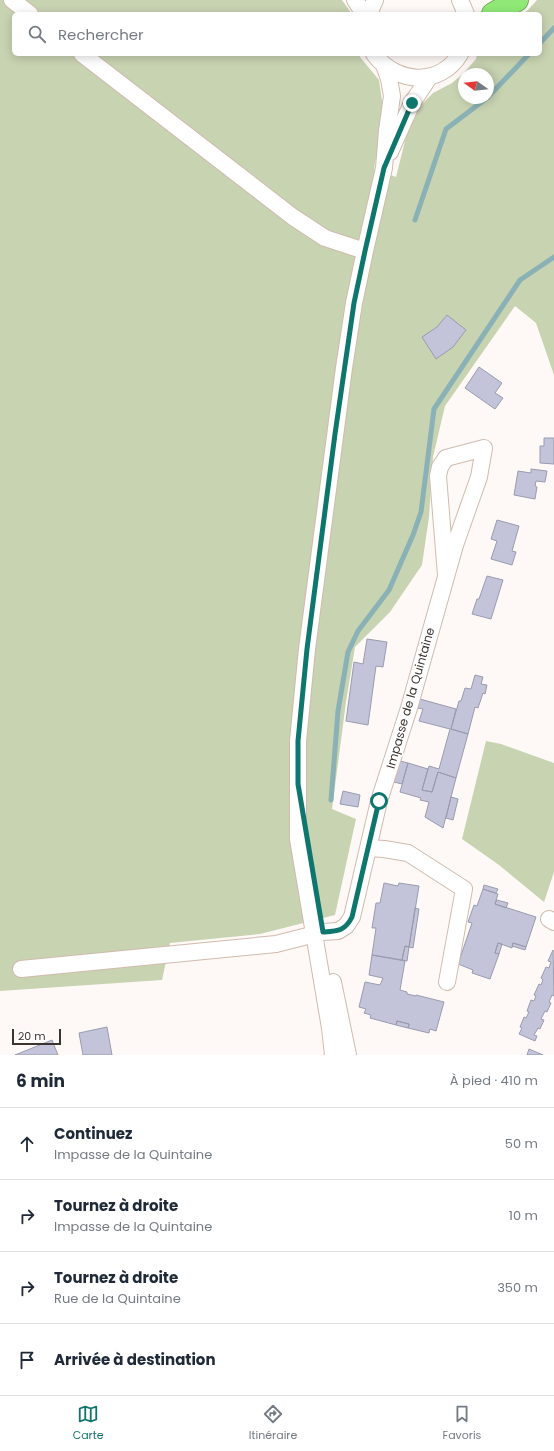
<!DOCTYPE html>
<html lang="fr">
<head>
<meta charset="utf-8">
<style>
  body { margin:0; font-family:Poppins,sans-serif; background:#f6f6f7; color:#1f2937 }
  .compass { position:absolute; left:458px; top:68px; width:36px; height:36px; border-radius:50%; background:#fff; box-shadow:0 2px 10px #0003; rotate:285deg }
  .scale { position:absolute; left:12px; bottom:10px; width:49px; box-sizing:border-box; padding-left:4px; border:2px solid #3c342f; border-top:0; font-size:11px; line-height:14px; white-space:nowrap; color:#3c342f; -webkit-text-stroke:3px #fff; paint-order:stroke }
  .stop { position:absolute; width:12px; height:12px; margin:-9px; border:3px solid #0f766e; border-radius:50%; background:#fff }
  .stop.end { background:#0f766e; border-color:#fff; box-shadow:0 1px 4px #0008 }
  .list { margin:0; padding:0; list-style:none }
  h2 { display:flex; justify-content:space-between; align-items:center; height:52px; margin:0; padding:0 16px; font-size:17px }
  h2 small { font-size:13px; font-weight:400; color:#747a83 }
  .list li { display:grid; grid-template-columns:26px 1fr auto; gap:12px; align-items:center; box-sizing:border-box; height:72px; padding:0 16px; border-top:1px solid #e0e1e3 }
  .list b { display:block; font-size:15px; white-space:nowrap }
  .list p { margin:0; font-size:13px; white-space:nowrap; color:#747a83 }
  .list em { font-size:13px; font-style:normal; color:#747a83 }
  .icon { flex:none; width:22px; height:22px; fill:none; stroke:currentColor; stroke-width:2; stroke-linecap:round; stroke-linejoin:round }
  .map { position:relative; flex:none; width:554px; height:1055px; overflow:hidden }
  .search { position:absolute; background:#fff; box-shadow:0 2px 10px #0003; left:12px; right:12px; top:12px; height:44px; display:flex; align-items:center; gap:10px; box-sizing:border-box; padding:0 14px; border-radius:6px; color:#747a83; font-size:15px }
  .sheet { height:340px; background:#fff }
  nav { display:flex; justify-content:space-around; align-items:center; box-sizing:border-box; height:56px; border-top:1px solid #e0e1e3; background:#fff; font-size:11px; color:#747a83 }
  nav a { display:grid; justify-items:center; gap:2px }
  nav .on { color:#0f766e }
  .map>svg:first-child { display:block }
  .green { fill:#c8d3b2; fill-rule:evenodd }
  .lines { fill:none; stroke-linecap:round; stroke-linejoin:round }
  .stream { stroke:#8ab1b5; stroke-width:5 }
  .building { fill:#c3c4da; stroke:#9a9baf }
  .minor-casing { stroke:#d0baae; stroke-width:18 }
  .highway-casing { stroke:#73aa5d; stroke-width:24 }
  .minor { stroke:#fff; stroke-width:16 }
  .highway { stroke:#90e976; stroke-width:22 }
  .route { stroke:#0f766e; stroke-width:5 }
  .labels { text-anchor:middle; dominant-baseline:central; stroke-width:3; stroke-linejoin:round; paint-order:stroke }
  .street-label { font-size:12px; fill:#3c342f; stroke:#fff }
</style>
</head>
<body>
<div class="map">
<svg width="554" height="1055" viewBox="0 0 554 1055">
  <rect width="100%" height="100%" fill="#fef9f6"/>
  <path class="green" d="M0,0H342L352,14H14V54H359L360,57L379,80L384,114L374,169L396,177L407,133L422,104L433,93L452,83L463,74L476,59L477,54H540V14H520L527,11L537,0H554V375L536,323L515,306L445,406L433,457L429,517L422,565L390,612L355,647L346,702L332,809L356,819L335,915L260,934L170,943L162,980L0,991ZM464,74H488V98H464Z
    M486,741L501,744L554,763V872L544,902L499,865L462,839Z"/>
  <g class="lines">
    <path class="stream" d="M540,43L554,28
      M488,97L529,54
      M415,220L446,129L487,98
      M331,800L338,711L348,652L358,631L389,590L413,535L421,512L434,409L520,280L554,257"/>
  </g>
  <path class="building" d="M447,315L466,330L453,347L436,359L422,337L437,327Z
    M479,367L502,383L495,393L503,398L495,409L465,388Z
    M544,438H554V464L540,463V446H544Z
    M531,469L547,471L545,482L536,481L535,486L537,487L535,499L514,495L518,471L531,473Z
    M497,520L519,526L512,551L516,552L512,565L491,559L497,541L491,539Z
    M487,576L503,580L491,619L472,614L477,599H479Z
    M367,639L387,642L383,667L376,666L368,725L346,721L354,662L363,664Z
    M475,675L483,677L481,684L487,685L485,694L483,693L478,708L475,707L468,734L451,729L459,701H461L465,688L471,689Z
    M420,699L456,709L451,729L468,734L456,778L438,772L432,792L422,790L429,766L439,769L450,729L419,721L423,709L417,708Z
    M400,761L408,763L402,784L394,782Z
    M408,763L428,769L422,790L432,792L438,772L456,778L443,828L425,817L429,802L420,800L421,798L400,792Z
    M343,791L360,795L358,807L340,804Z
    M451,797L458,799L453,820L446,818Z
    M384,883L398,886L399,883L419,886L409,947L405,946L402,960L372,955L376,928H372L376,903H380Z
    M484,885L498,889L496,893L483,889Z
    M483,889L498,894L495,904L536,917L526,947L513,943L512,948L498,943L495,953L499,954L490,979L472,973L473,970L458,964L472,923L468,922L474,905L477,906Z
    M497,900L508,903L506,908L495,904Z
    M415,908L419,909L413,948L409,947Z
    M498,943L502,944L499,954L495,953Z
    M513,943L526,947L525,950L512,946Z
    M405,946L409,947L407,961L402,960Z
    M553,950L554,996L552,995L549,1002L551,1003L547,1012L545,1011L541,1019L544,1020L540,1029L538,1028L534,1035L537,1036L535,1041L519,1034L522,1028L520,1027L524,1017L526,1018L529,1012L527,1011L531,1000L534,1001L536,996L534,995L539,984L541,985L543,980L541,978L546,967L549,968L551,962L548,961Z
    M372,955L405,961L400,990L407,992V994L416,996V995L444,1002L436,1031L430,1029L429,1033L408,1028L409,1024L397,1021L396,1025L370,1018L371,1015L364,1013L366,1009L359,1007L365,982L380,985L383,978L369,975Z
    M397,1021L409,1024L408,1028L396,1025Z
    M107,1027L112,1055H83L79,1033Z
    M52,1040L58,1055H15Z
    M529,1049L543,1055H527Z"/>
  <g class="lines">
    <defs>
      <path id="minor" d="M12,0L30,14
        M355,0L364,14
        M460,0L466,14
        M369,14L375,0
        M82,54L293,217L325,238L365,251
        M374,54C396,84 440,87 460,54
        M390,152L412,103L430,76
        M368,848L384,849L408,853L464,889L447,982
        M549,919L554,922
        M21,969L276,944L323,932L338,931L346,926L352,917L379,801L409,708L455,545L479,477L484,448L446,458L440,467L438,476L446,575
        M333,982L348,1055
        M333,1055L330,1028L298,839V741L307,649L344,368L354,303L365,251L384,168L387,131L392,96L389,79L384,65"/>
      <path id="highway" d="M493,14L517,0"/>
    </defs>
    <use href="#minor" class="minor-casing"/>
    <use href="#highway" class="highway-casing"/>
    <use href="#minor" class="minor"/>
    <use href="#highway" class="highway"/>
  </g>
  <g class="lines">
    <path class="route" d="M379,801L352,917C345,931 338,931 323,932L298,784V741L307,649L335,434L354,303L365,251L384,168L412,103"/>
  </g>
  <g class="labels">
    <g class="street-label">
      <text transform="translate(410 698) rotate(-74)">Impasse de la Quintaine</text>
    </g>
  </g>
</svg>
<svg class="compass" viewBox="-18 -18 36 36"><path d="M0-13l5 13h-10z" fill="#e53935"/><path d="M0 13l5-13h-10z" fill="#747a83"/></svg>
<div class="scale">20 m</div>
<div class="stop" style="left:379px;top:801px"></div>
<div class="stop end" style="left:412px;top:103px"></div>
<div class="search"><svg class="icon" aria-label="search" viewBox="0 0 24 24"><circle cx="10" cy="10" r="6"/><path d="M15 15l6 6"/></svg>Rechercher</div>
</div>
<section class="sheet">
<h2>6 min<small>À pied · 410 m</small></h2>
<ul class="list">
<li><svg class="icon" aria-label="ahead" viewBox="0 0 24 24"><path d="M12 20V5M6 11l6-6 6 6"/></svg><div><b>Continuez</b><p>Impasse de la Quintaine</p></div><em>50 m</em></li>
<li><svg class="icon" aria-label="right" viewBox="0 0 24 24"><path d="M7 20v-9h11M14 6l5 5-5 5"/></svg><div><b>Tournez à droite</b><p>Impasse de la Quintaine</p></div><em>10 m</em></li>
<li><svg class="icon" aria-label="right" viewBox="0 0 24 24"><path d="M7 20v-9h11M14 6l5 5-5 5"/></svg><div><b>Tournez à droite</b><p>Rue de la Quintaine</p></div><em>350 m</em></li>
<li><svg class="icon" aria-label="arrive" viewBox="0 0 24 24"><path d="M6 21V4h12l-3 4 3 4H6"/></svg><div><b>Arrivée à destination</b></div></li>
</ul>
</section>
<nav>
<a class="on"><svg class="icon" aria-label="map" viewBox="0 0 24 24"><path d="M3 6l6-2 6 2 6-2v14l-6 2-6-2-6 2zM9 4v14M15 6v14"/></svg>Carte</a>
<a><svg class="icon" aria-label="directions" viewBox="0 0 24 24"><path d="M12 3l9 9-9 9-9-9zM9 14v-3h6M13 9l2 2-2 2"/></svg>Itinéraire</a>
<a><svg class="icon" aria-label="saved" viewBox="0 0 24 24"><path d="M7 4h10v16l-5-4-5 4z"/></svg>Favoris</a>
</nav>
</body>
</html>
